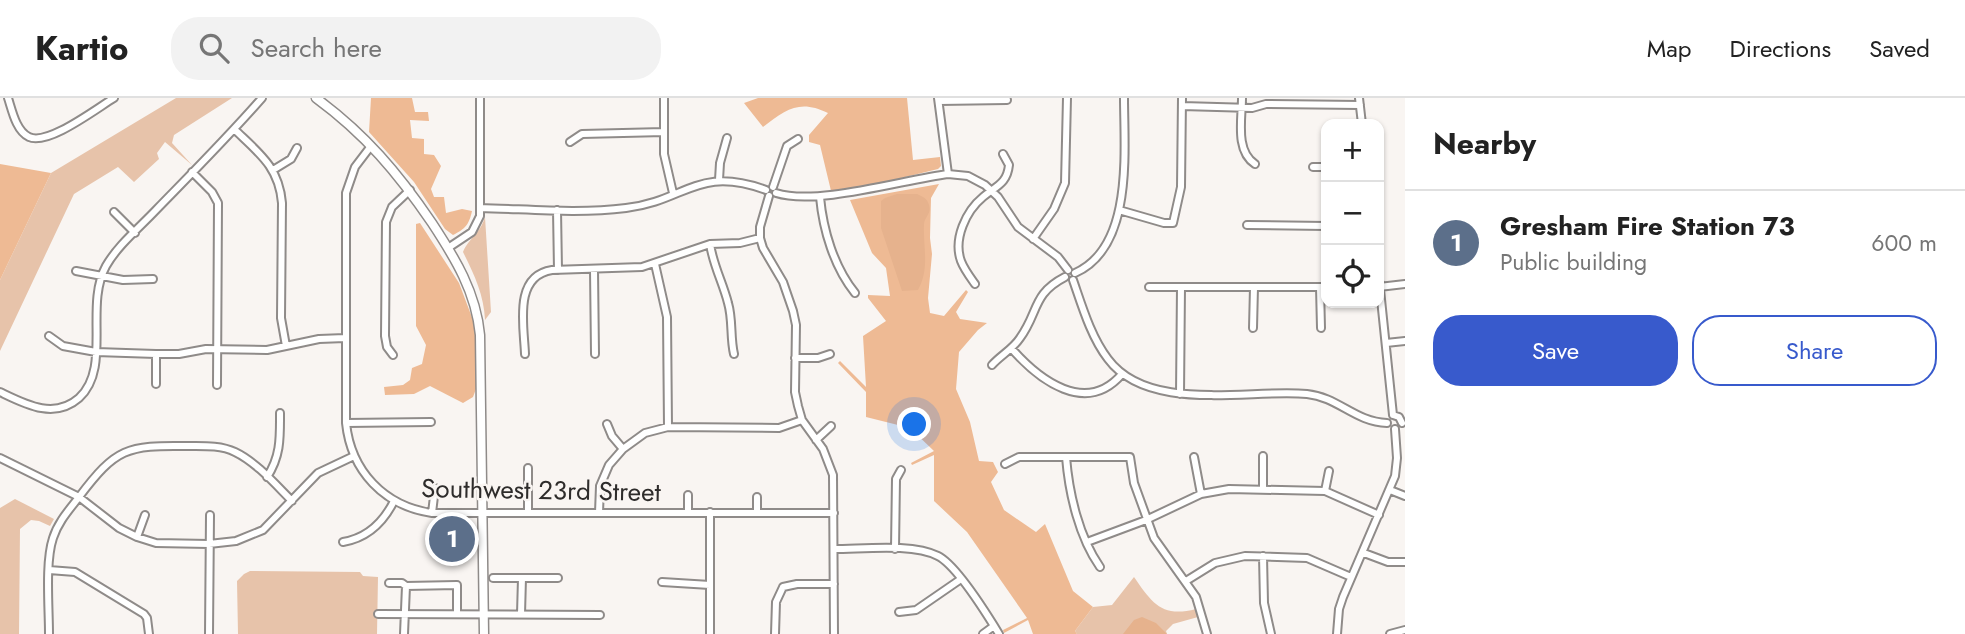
<!DOCTYPE html>
<html lang="en">
<head>
<meta charset="utf-8">
<style>
  body { margin:0; font-family:Jost,sans-serif; background:#f2f2f2; color:#222 }
  .controls { position:absolute; right:21px; top:21px; display:grid; overflow:hidden; border-radius:14px; box-shadow:0 2px 5px #0004 }
  .controls button { width:63px; height:63px; display:grid; place-items:center; padding:0; border:0; border-bottom:2px solid #e0e0e0; background:#fff; color:#222; font:35px sans-serif }
  .you { position:absolute; left:915px; top:327px; width:24px; height:24px; margin:-18px; border:5px solid #fff; border-radius:50%; background:#1a73e8; box-shadow:0 0 0 10px #1a73e833 }
  .badge { display:grid; place-items:center; width:46px; height:46px; border-radius:50%; background:#385acc; color:#fff; font-size:23px; font-weight:700 }
  .pin { position:absolute; translate:-50% -50%; border:4px solid #fff; box-shadow:0 2px 7px #0006 }
  .list { margin:0; padding:0; list-style:none }
  h2 { display:flex; justify-content:space-between; align-items:center; height:91px; margin:0; padding:0 28px; font-size:30px }
  h2 small { font-size:23px; font-weight:400; color:#767676 }
  .list li { display:grid; grid-template-columns:46px 1fr auto; gap:21px; align-items:center; box-sizing:border-box; height:105px; padding:0 28px; border-top:2px solid #e0e0e0 }
  .list b { display:block; font-size:26px; white-space:nowrap }
  .list p { margin:0; font-size:23px; white-space:nowrap; color:#767676 }
  .list em { font-size:23px; font-style:normal; color:#767676 }
  .actions { display:flex; gap:14px; padding:21px 28px }
  .actions a { flex:1; padding:16px 0; border:2px solid #385acc; border-radius:28px; text-align:center; font-size:24px; color:#385acc }
  .actions .main { background:#385acc; color:#fff }
  .icon { flex:none; width:38px; height:38px; fill:none; stroke:currentColor; stroke-width:2; stroke-linecap:round; stroke-linejoin:round }
  .map { position:relative; flex:none; width:1405px; height:536px; overflow:hidden }
  header { display:flex; align-items:center; gap:42px; box-sizing:border-box; height:98px; padding:0 35px; background:#fff; border-bottom:2px solid #e0e0e0 }
  header strong { font-size:33px }
  nav { display:flex; gap:38px; margin-inline-start:auto; font-size:24px }
  .search { width:490px; height:63px; background:#f2f2f2; display:flex; align-items:center; gap:18px; box-sizing:border-box; padding:0 24px; border-radius:28px; color:#767676; font-size:26px }
  main { display:flex }
  aside { flex:1; background:#fff }
  .map>svg:first-child { display:block }
  .green { fill:#e7c3aa }
  .forest { fill:#eeba94 }
  .water { fill:#e6b28d }
  .lines { fill:none; stroke-linecap:round; stroke-linejoin:round }
  .minor-casing { stroke:#8f8b89; stroke-width:10 }
  .major-casing { stroke:#8f8b89; stroke-width:11 }
  .minor { stroke:#fff; stroke-width:6 }
  .major { stroke:#fff; stroke-width:8 }
  .labels { text-anchor:middle; dominant-baseline:central; stroke-width:5; stroke-linejoin:round; paint-order:stroke }
  .street-label { font-size:26px; fill:#2e2c2b; stroke:#f9f5f2 }
</style>
</head>
<body>
<header>
<strong>Kartio</strong>
<div class="search"><svg class="icon" aria-label="search" viewBox="0 0 24 24"><circle cx="10" cy="10" r="6"/><path d="M15 15l6 6"/></svg>Search here</div>
<nav><a>Map</a><a>Directions</a><a>Saved</a></nav>
</header>
<main>
<div class="map">
<svg width="1405" height="536" viewBox="0 0 1405 536">
  <rect width="100%" height="100%" fill="#f9f5f2"/>
  <path class="green" d="M176,0H232L174,37L172,45L192,67L165,44L157,55L159,61L134,84L118,69L74,96L0,253V182L51,75Z
    M485,119L491,214L485,222C484,197 474,176 463,154C468,141 480,136 485,119Z
    M15,401L54,421L50,428L39,423L31,422L20,431L19,536H0V410Z
    M250,473L360,474L363,478L378,479L377,536H238L237,483L244,476Z
    M1134,479C1152,505 1162,520 1196,511L1198,519L1173,526L1166,533L1167,536H1077L1075,533L1093,509L1112,507Z"/>
  <path class="forest" d="M371,0H412L415,14H428L429,23L410,22L412,40L424,41V56L434,57L441,68L431,91L434,99H444L446,115L462,111L472,113C469,127 465,131 453,137L445,131L414,84L369,34Z
    M758,0H907L913,62L940,59L941,68L938,71L832,97L820,47L809,44V37L828,15C800,1 786,11 763,29L744,5Z
    M0,66L51,75L0,182Z
    M939,86L931,100L930,140L932,156L928,200L930,215L944,218L966,192L968,194L956,214L960,221L987,225L978,232L959,254L956,291L970,324L979,363L993,364L998,374L991,384L1004,412L1036,434L1045,426L1073,493L1093,509L1075,533L1077,536H1033L1028,522L1004,535L1003,532L1027,520L967,434L934,403V357L912,367L911,365L934,353L910,330L866,319V294L838,265L840,263L866,289L863,238L886,223L868,200V197L890,198L886,170L872,155L850,102Z
    M420,125L459,185L476,230L479,283L473,299L463,305L430,288L414,296L385,297L384,289L403,287L410,282L412,270L422,266L426,247L416,228V126Z"/>
  <path class="water" d="M897,96H917C923,99 927,100 929,107C932,116 924,119 924,127C923,150 930,170 918,192L902,193L881,130V103L885,100Z
    M1142,519L1156,525L1167,536H1123L1134,522Z"/>
  <g class="lines">
    <defs>
      <path id="minor" d="M8,0C12,12 16,33 29,39C48,48 97,10 114,0
        M664,0V56L673,95
        M938,0L948,76
        M1242,0C1242,21 1235,53 1255,66
        M1359,0L1362,26
        M939,3L1007,2
        M1182,8L1252,10L1266,6L1360,7
        M234,31C259,55 279,69 282,105L281,220L286,248
        M570,44L582,36L664,34
        M371,48L355,69L346,95V325C351,373 384,408 432,415H834
        M1313,69H1326
        M273,72L291,61L297,50
        M192,74L212,94L218,105L217,287
        M719,82L720,65L727,40
        M773,89L787,48L798,41
        M776,95C817,108 902,82 948,76L968,78L985,87L998,99L1018,129L1058,159L1068,172
        M769,98L760,129V140L763,150L783,184L793,213L796,227L795,294L798,308L802,322L823,351L833,377L834,536
        M820,99C823,132 834,169 855,195
        M480,110C528,111 578,116 626,110C686,103 697,67 766,92
        M557,112L558,172
        M1119,112L1164,125H1173L1181,89L1182,0
        M114,114L135,135
        M1247,127L1326,128
        M1033,141L1054,111L1065,85L1067,0
        M710,146C713,167 723,185 728,205C733,222 730,239 734,256
        M448,150L472,134L480,118V0
        M655,166L667,219L668,329
        M594,172L595,256
        M76,173L123,182L153,181
        M1075,175C1134,149 1124,52 1124,0
        M1073,182C1082,208 1091,239 1108,261C1148,315 1247,291 1307,296C1338,299 1355,324 1387,325
        M1379,182L1393,317
        M975,186C970,179 964,171 961,163C953,141 966,113 983,99C996,88 1007,86 1009,67L1003,56
        M1149,189H1326
        M1320,189L1321,230
        M1379,189L1405,186
        M1253,230L1254,189
        M49,238L63,248L96,254L156,256H179L206,251L267,252L319,241L345,240
        M1386,245L1405,243
        M1011,250C1039,282 1086,318 1122,276
        M525,256C524,228 513,178 552,172L642,169L710,146L740,145L760,140
        M393,257L387,249L385,238L386,124L392,109L410,92
        M795,260H818L830,256
        M992,267C1001,257 1013,251 1020,240C1039,214 1032,196 1065,179
        M156,286V256
        M0,294C25,306 54,322 79,300C112,270 84,208 106,168C118,147 139,130 156,112C192,75 228,39 262,0
        M1180,296L1181,189
        M1393,317L1399,319L1402,325
        M346,325L431,324
        M607,326L612,338L623,351
        M816,342L831,328
        M1066,359C1069,396 1079,439 1100,469
        M1194,359L1201,396
        M0,360L79,399L119,430L137,439L156,445L209,446L236,443L263,432L318,375L354,358
        M1005,366L1019,359H1130L1134,385L1154,440L1196,499L1207,536
        M528,370V415
        M267,379C281,358 280,339 280,315
        M1263,392V358
        M1390,392L1405,398
        M1325,393L1329,373
        M688,414V397
        M757,414V399
        M432,415L435,390
        M599,415L600,388L609,367L623,351L645,335L668,329L779,330L802,322
        M137,439L145,417
        M343,444C367,440 383,425 394,403
        M1087,444L1146,422L1201,396L1229,391L1325,393L1379,417
        M834,451C863,451 913,445 938,458C956,467 988,518 999,536
        M895,451L896,381L901,372
        M1364,455L1388,464H1405
        M1263,458L1264,505L1271,536
        M49,472L75,474L144,516L147,520L149,536
        M493,480H558
        M1186,483L1215,465L1245,458L1307,460L1351,479
        M662,484L710,487
        M389,485H402L406,488L457,487V516
        M783,489L797,486H834
        M899,514L916,512L961,481
        M378,516L600,517
        M521,516L522,480
        M49,536C49,509 45,464 53,440C58,424 69,412 79,399C116,350 127,347 187,348C203,348 221,347 235,354C256,364 275,386 292,403
        M209,536L210,417
        M404,536L406,488
        M710,536V414
        M775,536L776,504L783,489
        M983,536L994,528
        M1337,536L1339,511L1343,499L1395,378L1397,360L1395,331
        M1390,536L1405,532"/>
      <path id="major" d="M316,0C365,36 398,75 432,125C455,160 476,194 480,237L484,536"/>
    </defs>
    <use href="#minor" class="minor-casing"/>
    <use href="#major" class="major-casing"/>
    <use href="#minor" class="minor"/>
    <use href="#major" class="major"/>
  </g>
  <g class="labels">
    <g class="street-label">
      <text transform="translate(541 392) rotate(1)">Southwest 23rd Street</text>
    </g>
  </g>
</svg>
<div class="controls">
<button>+</button>
<button>−</button>
<button><svg class="icon" aria-label="locate" viewBox="0 0 24 24"><circle cx="12" cy="12" r="6"/><path d="M12 2v4M12 18v4M2 12h4M18 12h4"/></svg></button>
</div>
<div class="you"></div>
<div class="pin badge" style="left:452px;top:441px;background:#5c6f8a">1</div>
</div>
<aside>
<h2>Nearby<small></small></h2>
<ul class="list">
<li><span class="badge" style="background:#5c6f8a">1</span><div><b>Gresham Fire Station 73</b><p>Public building</p></div><em>600 m</em></li>
</ul>
<div class="actions"><a class="main">Save</a><a>Share</a></div>
</aside>
</main>
</body>
</html>
